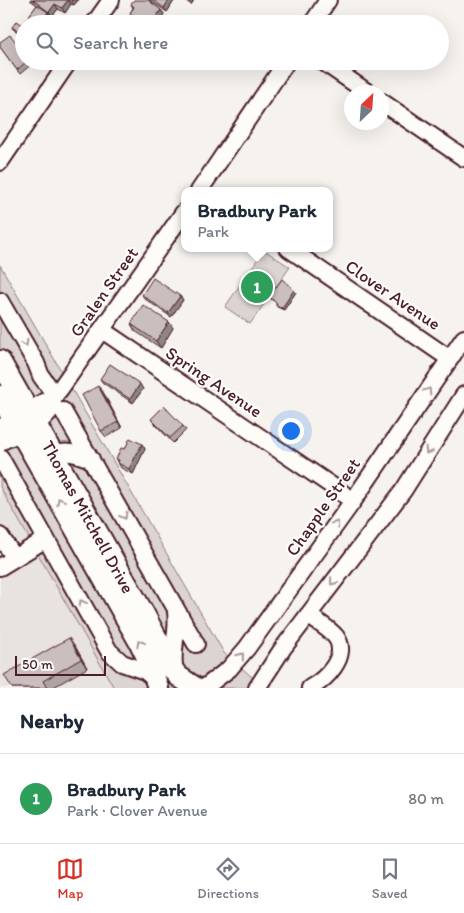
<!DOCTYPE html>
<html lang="en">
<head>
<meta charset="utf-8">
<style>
  body { margin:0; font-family:Itim,sans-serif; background:#f2f2f3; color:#1f2937 }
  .compass { position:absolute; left:344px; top:85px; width:45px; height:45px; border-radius:50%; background:#fff; box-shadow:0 5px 20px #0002; rotate:25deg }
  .scale { position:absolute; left:15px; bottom:12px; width:91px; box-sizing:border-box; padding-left:5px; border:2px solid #4a1f2b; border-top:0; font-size:14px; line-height:18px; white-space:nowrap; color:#4a1f2b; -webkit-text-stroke:4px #fdfcf7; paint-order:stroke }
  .you { position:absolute; left:290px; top:430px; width:18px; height:18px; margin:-12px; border:4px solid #fff; border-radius:50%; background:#1a73e8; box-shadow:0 0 0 8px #1a73e833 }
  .badge { display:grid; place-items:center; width:32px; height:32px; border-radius:50%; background:#d93025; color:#fff; font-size:16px; font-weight:700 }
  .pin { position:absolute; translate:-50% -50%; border:2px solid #fff; box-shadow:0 1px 5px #0006 }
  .popup { position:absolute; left:181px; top:187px; width:152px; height:65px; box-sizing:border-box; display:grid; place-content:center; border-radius:10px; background:#fff; filter:drop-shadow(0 1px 4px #0005); font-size:16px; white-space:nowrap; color:#747a83 }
  .popup b { font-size:19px; color:#1f2937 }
  .popup::after { content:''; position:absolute; left:50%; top:100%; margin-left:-10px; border:10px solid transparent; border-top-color:#fff }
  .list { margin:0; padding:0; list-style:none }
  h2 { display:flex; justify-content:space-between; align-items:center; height:65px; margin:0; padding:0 20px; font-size:21px }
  h2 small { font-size:16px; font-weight:400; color:#747a83 }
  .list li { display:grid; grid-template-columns:32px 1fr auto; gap:15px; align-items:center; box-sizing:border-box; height:90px; padding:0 20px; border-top:1px solid #e0e1e3 }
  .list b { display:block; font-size:19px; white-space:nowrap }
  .list p { margin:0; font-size:16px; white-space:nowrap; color:#747a83 }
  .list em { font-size:16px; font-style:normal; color:#747a83 }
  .icon { flex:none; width:28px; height:28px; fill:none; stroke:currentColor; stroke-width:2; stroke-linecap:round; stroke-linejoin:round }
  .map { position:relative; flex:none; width:464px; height:688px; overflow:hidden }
  .search { position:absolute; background:#fff; box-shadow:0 5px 20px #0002; left:15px; right:15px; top:15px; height:55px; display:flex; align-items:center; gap:12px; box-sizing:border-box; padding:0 18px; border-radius:28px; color:#747a83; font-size:19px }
  .sheet { height:155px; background:#fff }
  nav { display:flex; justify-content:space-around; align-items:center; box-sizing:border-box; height:70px; border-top:1px solid #e0e1e3; background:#fff; font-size:14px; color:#747a83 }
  nav a { display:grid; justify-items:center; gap:2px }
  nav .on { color:#d93025 }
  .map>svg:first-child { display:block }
  .built { fill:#e9e3e0 }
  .green { fill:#dcd4d2; stroke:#937a7e }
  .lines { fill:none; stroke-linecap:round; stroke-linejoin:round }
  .minor-casing { stroke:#4a1f2b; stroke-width:20 }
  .major-casing { stroke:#4a1f2b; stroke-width:24 }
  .minor { stroke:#fdfcf7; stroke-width:16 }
  .major { stroke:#fdfcf7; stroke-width:20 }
  .wall { fill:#afa4a3; stroke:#4a1f2b }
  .shaded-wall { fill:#8e8685; stroke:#4a1f2b }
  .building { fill:#cbbfbe; stroke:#4a1f2b }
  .oneway { stroke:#ac999b }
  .labels { text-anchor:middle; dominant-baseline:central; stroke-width:4.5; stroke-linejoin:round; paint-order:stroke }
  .street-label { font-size:18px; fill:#4a1f2b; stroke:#fdfcf7 }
</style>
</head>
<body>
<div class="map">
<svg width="464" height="688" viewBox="0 0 464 688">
  <rect width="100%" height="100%" fill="#f6f3ef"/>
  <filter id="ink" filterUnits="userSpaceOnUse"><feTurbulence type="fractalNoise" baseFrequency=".02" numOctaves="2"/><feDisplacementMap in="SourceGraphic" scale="10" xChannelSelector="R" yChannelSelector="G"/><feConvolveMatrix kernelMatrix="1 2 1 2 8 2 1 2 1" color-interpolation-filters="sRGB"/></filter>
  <g filter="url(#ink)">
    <path class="built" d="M0,487L81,629L114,688H0Z"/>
    <path class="green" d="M264,250L290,267L250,324L225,307Z
      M0,265L224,653L265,688H114L0,487Z"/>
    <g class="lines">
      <defs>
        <path id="minor" d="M94,24L111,0
          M312,24L328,0
          M322,61L367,92
          M382,102L464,158
          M0,162L69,61
          M199,191L287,61
          M288,248L450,359
          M0,301L36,363L41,376L55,395
          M102,330L338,490L353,501
          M63,411L196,644
          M0,428L55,395L60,389L184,212
          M0,442L37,425L49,412L55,395
          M54,455C67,449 79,455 91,459
          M0,457L109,651L122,663L145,671L155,679
          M0,536L15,558
          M0,567L46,539
          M308,615C317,622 329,628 336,637C350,656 325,680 310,688
          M175,672C170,652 179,632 176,612
          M204,688L229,669L247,648L353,501L464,338
          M257,688L283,648L403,491L464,395"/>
        <path id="major" d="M0,361L144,614L174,671L178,676L196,688
          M0,396L140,643L151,666L158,688"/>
      </defs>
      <use href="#minor" class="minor-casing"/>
      <use href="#major" class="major-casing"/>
      <use href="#minor" class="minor"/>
      <use href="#major" class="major"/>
    </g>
    <path class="wall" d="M30,0H78L74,5L71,4L65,13L58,9L52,16L48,13L51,17L47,23L24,24V36L13,29L12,27L23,24L37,5Z
      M149,0H173L174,1L167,12Z
      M131,4L161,10L164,14L158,24H150L145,21L143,24H140L133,17L130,13L133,8Z
      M0,47L24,61H32L33,63L20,74Z
      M296,292L284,310L277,307L276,305V303L269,297Z
      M142,295L180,296L183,300L171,317L145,299Z
      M169,322L173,328L161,348L135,331L131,324Z
      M100,379L143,389L133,403L103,383Z
      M98,386L103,392L122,428L106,437L101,431Z
      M151,419L183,426L186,430L173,443L154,423Z
      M142,444L145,449L133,474L121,468L116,459L125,449Z
      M75,646L87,668L52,688H12Z"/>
    <path class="shaded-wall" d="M68,0L71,4L65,13L62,8Z
      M72,0H78L74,5L71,1Z
      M169,0H173L174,1L167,12L164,8Z
      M191,0H194L191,5L189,3Z
      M55,4L58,9L52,16L49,12Z
      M161,10L164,14L158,24H154L153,22Z
      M48,12L51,17L46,24L43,20Z
      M142,17L145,21L143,24H141L139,21Z
      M294,290L296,292L284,310L282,308Z
      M180,296L183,300L171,317L168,313Z
      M169,322L173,328L161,348L156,341Z
      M140,384L143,389L133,403L130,399Z
      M98,386L103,392L122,428L118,422Z
      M142,444L145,449L133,474L129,469Z
      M69,638L75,646L87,668L81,659Z"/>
    <path class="building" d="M33,0H68L62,8L55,4L49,12Z
      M134,0H148L161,10L153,22L142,17L139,21L130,13L134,7L131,4Z
      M153,0H169L164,8Z
      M184,0H191L189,3Z
      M37,5L48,12L43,20L48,24H24V26L22,25Z
      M17,21L24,26V35L12,27Z
      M10,35L24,51V61H27L17,70L0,47V42Z
      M153,278L180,296L168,313L142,295Z
      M282,279L294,290L282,308L276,305L277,303L269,297Z
      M143,305L169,322L156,341L131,324Z
      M110,364L140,384L130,399L100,379Z
      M98,386L118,422L101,431L82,395Z
      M164,406L183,426L170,438L151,419Z
      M130,438L142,444L129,469L118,463L119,460L116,459L121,448L125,449Z
      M69,638L81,659L43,681L47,688H12L4,675Z"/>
    <defs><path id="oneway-chevron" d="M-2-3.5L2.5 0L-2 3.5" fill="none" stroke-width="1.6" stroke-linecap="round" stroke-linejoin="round" transform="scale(1.25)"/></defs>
    <g class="oneway">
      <use href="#oneway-chevron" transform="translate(25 343) rotate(60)"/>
      <use href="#oneway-chevron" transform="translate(428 391) rotate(-56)"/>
      <use href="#oneway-chevron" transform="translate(428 451) rotate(122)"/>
      <use href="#oneway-chevron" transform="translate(60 501) rotate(-119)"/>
      <use href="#oneway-chevron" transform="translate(124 516) rotate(61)"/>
      <use href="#oneway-chevron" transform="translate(336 524) rotate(-54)"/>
      <use href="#oneway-chevron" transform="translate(333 582) rotate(128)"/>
      <use href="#oneway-chevron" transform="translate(82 603) rotate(-119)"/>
      <use href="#oneway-chevron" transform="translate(140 643) rotate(-119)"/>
      <use href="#oneway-chevron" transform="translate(241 656) rotate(-51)"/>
    </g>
  </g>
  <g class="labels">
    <g class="street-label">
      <text transform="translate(104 292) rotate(-55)">Gralen Street</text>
      <text transform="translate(393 295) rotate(34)">Clover Avenue</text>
      <text transform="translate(214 382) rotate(34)">Spring Avenue</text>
      <text transform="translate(323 507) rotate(-55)">Chapple Street</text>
      <text transform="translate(88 517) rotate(61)">Thomas Mitchell Drive</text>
    </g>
  </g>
</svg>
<svg class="compass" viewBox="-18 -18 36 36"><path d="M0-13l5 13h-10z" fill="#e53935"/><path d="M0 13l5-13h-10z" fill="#747a83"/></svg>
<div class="scale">50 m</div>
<div class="you"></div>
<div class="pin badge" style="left:257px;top:287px;background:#2e9e5b">1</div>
<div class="popup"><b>Bradbury Park</b>Park</div>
<div class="search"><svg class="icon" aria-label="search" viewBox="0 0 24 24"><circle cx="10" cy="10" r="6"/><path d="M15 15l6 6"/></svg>Search here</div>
</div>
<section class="sheet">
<h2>Nearby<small></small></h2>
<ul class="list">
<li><span class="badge" style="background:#2e9e5b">1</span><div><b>Bradbury Park</b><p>Park · Clover Avenue</p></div><em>80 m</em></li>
</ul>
</section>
<nav>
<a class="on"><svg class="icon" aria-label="map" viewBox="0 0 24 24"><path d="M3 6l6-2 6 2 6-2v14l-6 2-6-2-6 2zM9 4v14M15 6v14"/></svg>Map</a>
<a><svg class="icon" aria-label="directions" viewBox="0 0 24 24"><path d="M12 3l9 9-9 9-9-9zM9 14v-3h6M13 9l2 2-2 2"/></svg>Directions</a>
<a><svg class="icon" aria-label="saved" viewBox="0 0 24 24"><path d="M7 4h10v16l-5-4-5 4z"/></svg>Saved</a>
</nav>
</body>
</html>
